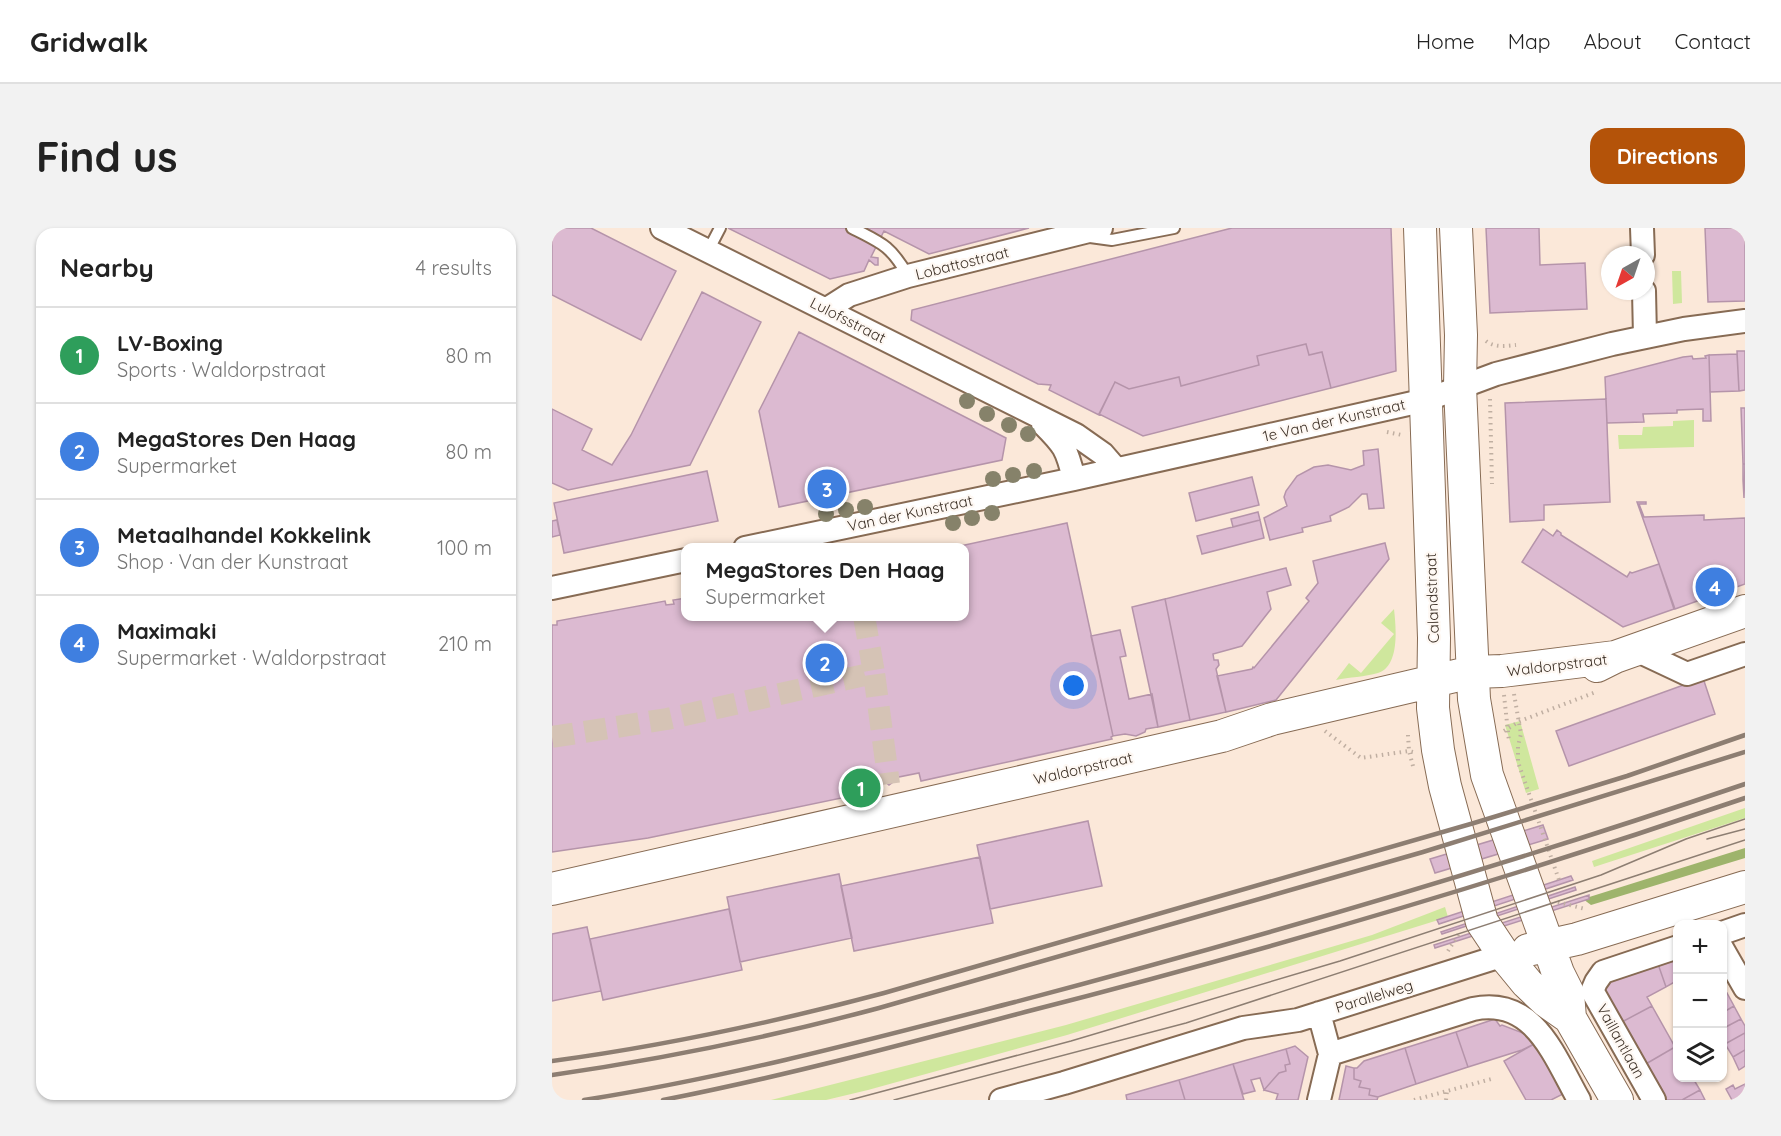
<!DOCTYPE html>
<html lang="en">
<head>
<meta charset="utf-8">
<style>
  body { margin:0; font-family:Quicksand,sans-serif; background:#f2f2f2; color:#222 }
  .controls { position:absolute; right:18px; bottom:18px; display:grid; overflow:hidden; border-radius:12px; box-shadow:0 2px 4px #0004 }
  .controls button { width:54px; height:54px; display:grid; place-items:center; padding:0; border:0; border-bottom:2px solid #e0e0e0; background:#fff; color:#222; font:30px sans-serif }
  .compass { position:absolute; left:1049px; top:18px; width:54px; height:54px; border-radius:50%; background:#fff; box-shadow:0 2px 4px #0004; rotate:220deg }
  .you { position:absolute; left:522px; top:458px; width:21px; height:21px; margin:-15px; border:4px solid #fff; border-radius:50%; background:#1a73e8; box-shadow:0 0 0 9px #1a73e833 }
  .badge { display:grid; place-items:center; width:39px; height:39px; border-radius:50%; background:#b45309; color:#fff; font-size:20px; font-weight:700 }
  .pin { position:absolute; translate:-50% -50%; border:3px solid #fff; box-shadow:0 2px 6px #0006 }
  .popup { position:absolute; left:129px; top:315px; width:288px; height:78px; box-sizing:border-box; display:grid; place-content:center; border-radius:12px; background:#fff; filter:drop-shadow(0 2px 4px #0005); font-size:20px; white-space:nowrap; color:#767676 }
  .popup b { font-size:22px; color:#222 }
  .popup::after { content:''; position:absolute; left:50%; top:100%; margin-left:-12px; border:12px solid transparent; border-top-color:#fff }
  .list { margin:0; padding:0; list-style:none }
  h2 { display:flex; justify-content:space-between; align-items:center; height:78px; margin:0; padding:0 24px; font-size:26px }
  h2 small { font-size:20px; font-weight:400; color:#767676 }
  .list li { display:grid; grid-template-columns:39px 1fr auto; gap:18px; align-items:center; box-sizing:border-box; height:96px; padding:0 24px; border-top:2px solid #e0e0e0 }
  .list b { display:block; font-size:22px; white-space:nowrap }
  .list p { margin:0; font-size:20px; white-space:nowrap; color:#767676 }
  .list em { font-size:20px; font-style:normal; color:#767676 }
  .icon { flex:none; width:33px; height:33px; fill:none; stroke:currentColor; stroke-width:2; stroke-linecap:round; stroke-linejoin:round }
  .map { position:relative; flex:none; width:1193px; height:872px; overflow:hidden; border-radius:18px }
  header { display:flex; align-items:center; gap:36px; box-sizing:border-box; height:84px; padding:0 30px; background:#fff; border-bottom:2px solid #e0e0e0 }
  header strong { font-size:28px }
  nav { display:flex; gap:33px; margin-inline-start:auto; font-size:21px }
  .intro { display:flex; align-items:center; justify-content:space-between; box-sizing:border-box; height:144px; padding:0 36px }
  h1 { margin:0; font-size:42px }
  .button { padding:15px 27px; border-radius:18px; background:#b45309; color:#fff; font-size:21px; font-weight:700 }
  main { display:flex; gap:36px; padding:0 36px }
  aside { flex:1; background:#fff; border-radius:18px; box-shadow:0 2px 4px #0004 }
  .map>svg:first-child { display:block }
  .green { fill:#cfe79d }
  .forest { fill:#9eb46c }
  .building { fill:#dcbad1; stroke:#b594aa; stroke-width:1.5 }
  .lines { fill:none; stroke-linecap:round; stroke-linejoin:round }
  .street-tunnel { stroke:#d5c3b5; stroke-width:22; stroke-dasharray:22 11; stroke-linecap:butt }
  .lane-casing { stroke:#876b54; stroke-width:14 }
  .street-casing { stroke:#876b54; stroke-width:26 }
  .secondary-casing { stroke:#876b54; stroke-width:34 }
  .path { stroke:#c0afa2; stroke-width:4; stroke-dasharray:1.5 4.5; stroke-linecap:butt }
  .lane { stroke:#fff; stroke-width:10 }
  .street { stroke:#fff; stroke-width:22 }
  .secondary { stroke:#fff; stroke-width:32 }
  .tram { stroke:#8d7e72; stroke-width:1.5 }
  .rail { stroke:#8d7e72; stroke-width:4.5 }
  .tree { fill:#86826a }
  .labels { text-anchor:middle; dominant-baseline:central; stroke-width:4.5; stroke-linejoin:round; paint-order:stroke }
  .street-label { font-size:15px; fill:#3c3026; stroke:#fef8f3 }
</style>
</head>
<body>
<header>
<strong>Gridwalk</strong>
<nav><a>Home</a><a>Map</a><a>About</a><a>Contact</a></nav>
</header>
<div class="intro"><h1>Find us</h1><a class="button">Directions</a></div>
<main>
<aside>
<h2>Nearby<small>4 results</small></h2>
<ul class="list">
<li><span class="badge" style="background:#2e9e5b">1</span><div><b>LV-Boxing</b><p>Sports · Waldorpstraat</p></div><em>80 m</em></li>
<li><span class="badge" style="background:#3f7fe0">2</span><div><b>MegaStores Den Haag</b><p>Supermarket</p></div><em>80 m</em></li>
<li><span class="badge" style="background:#3f7fe0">3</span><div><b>Metaalhandel Kokkelink</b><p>Shop · Van der Kunstraat</p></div><em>100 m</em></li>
<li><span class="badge" style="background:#3f7fe0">4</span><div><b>Maximaki</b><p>Supermarket · Waldorpstraat</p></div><em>210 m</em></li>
</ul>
</aside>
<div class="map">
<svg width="1193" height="872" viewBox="0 0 1193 872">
  <rect width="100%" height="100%" fill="#fbe8d9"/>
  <path class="green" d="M1120,43H1129L1130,75L1121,76Z
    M1142,192V219L1067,221L1066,207H1090L1091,199L1121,198V193Z
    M842,381C844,399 848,438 826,445C813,449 797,449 784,452L797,435L809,445L842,406L829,395Z
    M968,493L987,561L974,565L953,497Z
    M1193,580V590L1042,639L1040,633Z
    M893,679L896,689L515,807L316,862L274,872H219L514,797L820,707Z"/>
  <path class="forest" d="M1193,620V630L1039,677L1031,671Z"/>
  <path class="building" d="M0,0H39L124,43L89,112L0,67Z
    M176,0H477L377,26L332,3L319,29L326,30V37H323L317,32L312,43L278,51Z
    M680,0H839L844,143L779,160L770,124L757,127L754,116L705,128L707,137L629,158L627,149L577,161L563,154L547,187L497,162L499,157L486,156L359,92L360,82Z
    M934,0H987L988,37L1033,35L1035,81L938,85Z
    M1153,0H1193V73L1156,74Z
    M150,64L209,94L138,237L16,262L0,255V181L40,201L30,222L60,237L79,207Z
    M247,104L454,210L450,232L227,279L207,183Z
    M754,116L757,127L770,124L779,160L591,208L547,186L563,154L577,161L627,149L629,158L707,137L705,128Z
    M1185,123H1193V162L1187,163Z
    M1185,126L1187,163L1158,164L1157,127Z
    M1157,127L1159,193H1151V181L1125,182V185L1091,186L1092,194L1055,195L1053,149L1131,129L1140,128L1141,131L1154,130L1153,128Z
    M1054,171L1058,274L992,277V292L958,294L953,175Z
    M1189,180H1193V236H1191Z
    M826,221L832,280L817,281L815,266H810L797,279L778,288L779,293L750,300L751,304L718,312L712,290L735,278L732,269L734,263L745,248L762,239L776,237L799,242L812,237L811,223Z
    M1191,236H1193L1192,270L1191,252Z
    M155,243L166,293L12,325L2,275Z
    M700,249L707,277L644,293L637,265Z
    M1085,274H1094V276H1087L1092,289L1152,287V292L1193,290V356L1123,381Z
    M706,284L708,292L681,299L679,291Z
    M5,292L8,307L0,309V293Z
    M708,292L712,310L650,326L645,308Z
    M515,295L561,508L559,509L560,511L369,553L367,545L342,550L341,554L337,557L331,552L326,553L328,562L96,610L0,624V397H5V393L113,373L114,377L122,376L121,372L134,370V388H412V320H399Z
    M991,301L1001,308L1005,302L1009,305V307L1075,349L1078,344L1080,345L1107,336L1122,381L1071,399L970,334Z
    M833,315L837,331L724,472L674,484L665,448L700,441L701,439L702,440L757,373L754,370L766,355L761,333Z
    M734,340L739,357L715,364L719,381L690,418L661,426L662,432H666L667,437L664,441L674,484L638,492L613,371Z
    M613,371L638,492L606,499L580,379Z
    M568,402L574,428L568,429L577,471L600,466L606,499L594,501L593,504L584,508L573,506L561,508L539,408Z
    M1151,450L1163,486L1017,538L1004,503Z
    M536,593L550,658L438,681L425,617Z
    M991,597L996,611L883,645L878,631Z
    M428,629L441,695L302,723L289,658Z
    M287,646L300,710L188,734L175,669Z
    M1019,648L1021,652L887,696L885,692Z
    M1023,659L1024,662L890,706L889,704Z
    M1037,667V671L883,720L882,717Z
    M177,681L190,742L51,772L38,711Z
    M35,699L49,763L0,773V706Z
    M1126,730V752L1114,759L1106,736Z
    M1106,736L1114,759L1095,769L1100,778L1068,795L1052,766L1054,756L1060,752Z
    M1175,765L1182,778L1170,785V767Z
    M1100,778L1123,819L1092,837L1068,795Z
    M1182,778L1189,791L1170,801V785Z
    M943,791L948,798L950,797L981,809L984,815L970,822L916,839L904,804Z
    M1189,791L1193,798V805L1173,816L1170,812V801Z
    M904,804L916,839L864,856L853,820Z
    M1193,805V822L1181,829L1173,816Z
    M984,815L1013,865L999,872H974L952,833Z
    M743,818L756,829L746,872H724L726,866L712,862L727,845L734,843L733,837L738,836L734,821Z
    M1123,819L1126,823V850H1146L1142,852L1148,862L1130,872H1112L1092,837Z
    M853,820L864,856L826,869L817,867L818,861L807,859L809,853L802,851V840H805L812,833Z
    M734,821L738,836L733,837L734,843L727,845L712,862L708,850L699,852L703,863L691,866L681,836Z
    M1193,822V838L1187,842L1181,829Z
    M681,836L692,872H633L627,852Z
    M794,838L802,840V851L809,853L807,859L818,861L817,867L826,869L825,872H787Z
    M627,852L633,872H575L574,867Z
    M1193,856V872H1180L1174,861L1181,857L1183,861Z
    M1148,862L1153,872H1130Z"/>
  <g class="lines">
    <path class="street-tunnel" d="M312,388L322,445
      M0,509L115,491L322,445L337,556"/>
    <defs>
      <path id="lane" d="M300,0C330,15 339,18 356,48
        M538,9L560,12L622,0
        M156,23L168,0"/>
      <path id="street" d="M110,0L524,207L551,226L564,241
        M1090,0L1091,27
        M1092,63L1093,109
        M275,81L297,67L356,48L549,0
        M491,196C512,217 515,221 522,251
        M193,320L522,251L874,172L944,146L1060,116L1132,101L1193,93
        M0,360L134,332
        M1084,422L1135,446L1193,426
        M1170,705L1193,697
        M1170,720L1193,760
        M778,826L921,781C982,768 1002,828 1027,872
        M449,872L512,855L691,800L746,792L952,727
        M767,872L778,826L767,785
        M1102,872L1042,766L1041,761L1044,754L1051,744L1126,719"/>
      <path id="secondary" d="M868,0L882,410L881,480L886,522L893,558L930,694L952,727L975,755L994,773L1018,790
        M904,0L909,107L908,159L922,471L935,547L1006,745L1016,765L1018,790L1065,872
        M1045,438L1063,429L1193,383
        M0,661L670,508L720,491L920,444L950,443L1063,429
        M976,722L1025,711L1193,659"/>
    </defs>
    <use href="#lane" class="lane-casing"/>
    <use href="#street" class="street-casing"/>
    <use href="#secondary" class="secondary-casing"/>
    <path class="path" d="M934,113C943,120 954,118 964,117
      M938,171L940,256
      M835,204L850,207
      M962,466L969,506L966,518V534L1007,652
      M952,467L957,513
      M773,503L809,530L857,523L861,524
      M952,503L968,493L1044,464
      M856,507L857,523L861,538
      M1006,674L1033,681
      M896,723L908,704
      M862,872L943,850
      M894,872L895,863"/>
    <use href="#lane" class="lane"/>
    <use href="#street" class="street"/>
    <use href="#secondary" class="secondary"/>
    <path class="tram" d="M1155,611L1193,601
      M298,872L519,813L788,733L1049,647L1134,611L1193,591
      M342,872L634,795L1193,612"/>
    <path class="rail" d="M0,833C112,818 223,794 332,765L922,595L1075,548L1193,507
      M0,847C111,831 219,809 327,780L871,624L1193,524
      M32,872C178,849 320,811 463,774C709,709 952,638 1193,556
      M111,872C233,848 353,816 473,784C716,722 956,651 1193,570"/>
  </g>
  <g class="tree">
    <circle cx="415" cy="173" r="8"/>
    <circle cx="435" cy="186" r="8"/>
    <circle cx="457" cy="197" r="8"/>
    <circle cx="476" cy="206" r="8"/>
    <circle cx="482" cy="243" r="8"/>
    <circle cx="461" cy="247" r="8"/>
    <circle cx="441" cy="251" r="8"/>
    <circle cx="313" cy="279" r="8"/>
    <circle cx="294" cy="282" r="8"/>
    <circle cx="440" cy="285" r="8"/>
    <circle cx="274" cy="286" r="8"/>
    <circle cx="420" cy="290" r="8"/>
    <circle cx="401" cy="295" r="8"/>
  </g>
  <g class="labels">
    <g class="street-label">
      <text transform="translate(410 35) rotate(-14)">Lobattostraat</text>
      <text transform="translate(296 92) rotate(27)">Lulofsstraat</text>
      <text transform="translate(782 192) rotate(-13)">1e Van der Kunstraat</text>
      <text transform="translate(358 285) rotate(-12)">Van der Kunstraat</text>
      <text transform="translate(880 370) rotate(-92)">Calandstraat</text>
      <text transform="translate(1005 437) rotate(-7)">Waldorpstraat</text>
      <text transform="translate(531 540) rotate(-13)">Waldorpstraat</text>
      <text transform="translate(822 768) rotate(-17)">Parallelweg</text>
      <text transform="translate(1069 813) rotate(61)">Vaillantlaan</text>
    </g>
  </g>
</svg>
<div class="controls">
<button>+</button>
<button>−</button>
<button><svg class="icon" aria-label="layers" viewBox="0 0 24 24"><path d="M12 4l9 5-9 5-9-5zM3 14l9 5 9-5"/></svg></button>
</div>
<svg class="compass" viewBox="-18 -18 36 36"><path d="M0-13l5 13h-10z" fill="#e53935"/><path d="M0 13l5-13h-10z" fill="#767676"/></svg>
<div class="you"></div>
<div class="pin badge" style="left:309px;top:560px;background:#2e9e5b">1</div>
<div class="pin badge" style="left:273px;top:435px;background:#3f7fe0">2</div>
<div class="popup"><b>MegaStores Den Haag</b>Supermarket</div>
<div class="pin badge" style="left:275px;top:261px;background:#3f7fe0">3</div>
<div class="pin badge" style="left:1163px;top:359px;background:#3f7fe0">4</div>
</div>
</main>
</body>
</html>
